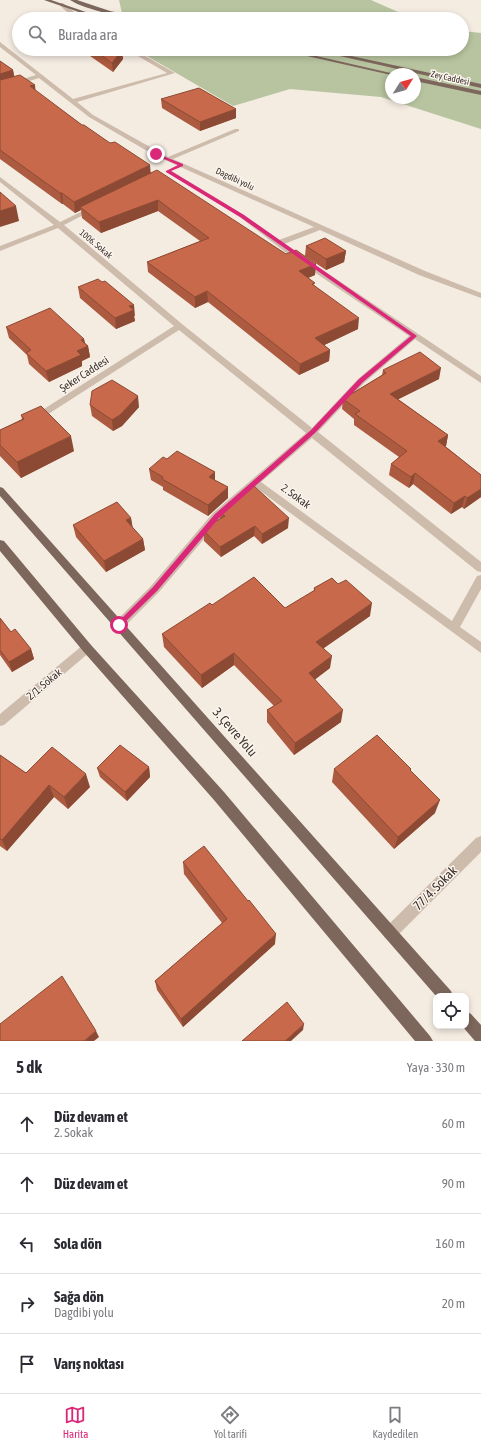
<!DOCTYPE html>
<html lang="tr">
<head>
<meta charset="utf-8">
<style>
  body { margin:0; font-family:"Asap Condensed",sans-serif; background:#f2f2f3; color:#2b2b33 }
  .controls { position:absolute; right:12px; bottom:12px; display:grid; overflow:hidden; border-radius:8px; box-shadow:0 2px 6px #0003 }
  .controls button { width:36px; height:36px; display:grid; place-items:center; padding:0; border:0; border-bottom:1px solid #e1e1e2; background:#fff; color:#2b2b33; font:20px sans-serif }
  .compass { position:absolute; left:385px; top:68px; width:36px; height:36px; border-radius:50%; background:#fff; box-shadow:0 2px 6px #0003; rotate:53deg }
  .stop { position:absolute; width:12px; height:12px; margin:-9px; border:3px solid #db2777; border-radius:50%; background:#fff }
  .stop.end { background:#db2777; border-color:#fff; box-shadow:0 1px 4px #0008 }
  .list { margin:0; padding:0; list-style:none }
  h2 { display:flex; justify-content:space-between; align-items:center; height:52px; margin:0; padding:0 16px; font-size:17px }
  h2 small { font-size:13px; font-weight:400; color:#7c7c81 }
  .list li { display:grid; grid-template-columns:26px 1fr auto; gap:12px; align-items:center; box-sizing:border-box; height:60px; padding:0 16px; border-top:1px solid #e1e1e2 }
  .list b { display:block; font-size:15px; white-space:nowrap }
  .list p { margin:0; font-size:13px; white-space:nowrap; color:#7c7c81 }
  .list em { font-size:13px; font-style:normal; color:#7c7c81 }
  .icon { flex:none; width:22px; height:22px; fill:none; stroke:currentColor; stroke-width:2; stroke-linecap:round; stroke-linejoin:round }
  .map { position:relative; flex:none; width:481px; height:1041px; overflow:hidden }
  .search { position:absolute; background:#fff; box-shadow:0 2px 6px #0003; left:12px; right:12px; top:12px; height:44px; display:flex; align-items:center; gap:10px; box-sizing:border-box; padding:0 14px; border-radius:22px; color:#7c7c81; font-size:15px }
  .sheet { height:352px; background:#fff }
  nav { display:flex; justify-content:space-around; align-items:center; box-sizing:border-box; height:56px; border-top:1px solid #e1e1e2; background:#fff; font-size:11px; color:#7c7c81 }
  nav a { display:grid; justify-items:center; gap:2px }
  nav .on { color:#db2777 }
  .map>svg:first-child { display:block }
  .green { fill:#b8c4a0; fill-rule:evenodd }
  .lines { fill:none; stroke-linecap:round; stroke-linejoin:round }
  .minor { fill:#cdbbac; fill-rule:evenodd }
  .major { fill:#7d675c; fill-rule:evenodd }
  .wall { fill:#ac5a40 }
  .shaded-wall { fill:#8c4a34 }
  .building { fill:#c8694b; stroke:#8c4a34 }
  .route { fill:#db2777 }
  .labels { text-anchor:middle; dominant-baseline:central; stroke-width:3; stroke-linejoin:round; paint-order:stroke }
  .far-street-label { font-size:9px; fill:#3b302b; stroke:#fbf5ee }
  .street-label { font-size:11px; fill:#3b302b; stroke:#fbf5ee }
  .near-street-label { font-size:13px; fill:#3b302b; stroke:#fbf5ee }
</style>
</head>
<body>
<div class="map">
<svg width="481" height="1041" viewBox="0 0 481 1041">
  <rect width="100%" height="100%" fill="#f4ebe1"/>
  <path class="green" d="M119,0H371L414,19H114L122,13Z
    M462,31L481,33V129L381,97L290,89L233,106L135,49H462ZM391,74H415V98H391Z"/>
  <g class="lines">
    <path class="minor" d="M61,3H63L83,19C74,19 65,11 59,4Z
      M0,42L73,99L167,73L126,49H133L175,73L77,102L93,115L168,157L235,129H239V131L173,159L425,271L481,293V298L419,275L320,230L284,244L481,376V383L415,339L364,383L318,432L481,562V572L477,571L312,438L261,482L452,621L477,576L481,575V589L460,627L481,642V653L255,487L221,519L159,592L123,628L119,630L115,628L113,625L115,622L151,586L213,513L306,433L179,330L39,420H33L32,418L33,416L174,326L58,228L0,251V246L54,225L0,182V177L60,222L91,207H95V209L64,225L182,324L312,428L358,379L409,336L289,255L240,217L165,171L170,170L244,215L279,240L314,227L154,155L89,117L39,78L0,90V86L36,75L0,47Z
      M87,643L91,645L93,648L91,651L4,725L0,726V714L83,645Z
      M481,836V852L395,938L390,940L385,938L383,933L385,928L476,838Z"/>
    <path class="major" d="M44,0H51L106,19H99Z
      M70,0H77L110,11L147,19C129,19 85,10 70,0Z
      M276,49H286L395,74H391V75Z
      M309,49H319L481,84V88Z
      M415,77L481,91V95L415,81Z
      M0,487L3,488L451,991L453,996H436L0,496Z
      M0,540L4,541L91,645L224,792L430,1036L433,1041H415L214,800L83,651L0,551Z
      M466,1011L471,1014L481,1025V1041H475L462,1026H466Z"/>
  </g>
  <path class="wall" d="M80,49H121L123,59L113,72Z
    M0,61L13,70L14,77L35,85V91L82,125L151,173L315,275L308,278L315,286L358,329L324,345L330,350L329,361L299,375L208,302L195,308L148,272L147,262L200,241L158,211L101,233L82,218L81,210L75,213L63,204H62L0,159Z
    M161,99L236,109V118L200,131L162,108Z
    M306,246L346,251L344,262L326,270L305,256Z
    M78,287L135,316H134L135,321L116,329L80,298Z
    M6,327L84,339L85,344L88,346L90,357L82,361V366L49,382L29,364L27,355L9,338Z
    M383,370L439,379L398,399L448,435L446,446H445L481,475V497L464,509L462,507L451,514L413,484L409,488L389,475L391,464L399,457L354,425V419L342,409L343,399L382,375Z
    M90,405L139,407L122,426L113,431L92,416Z
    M21,415L74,451L21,478L0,456V430L22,419Z
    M167,459L215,472V480L228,498L208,516L163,490V487L151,480L149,469Z
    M219,513L288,528L262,544L254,536L221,557L204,541V531L220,520Z
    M131,518L132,527L143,539L145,550L106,572L76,537L73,525Z
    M314,588L370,616L324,648L330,668L315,679L341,722L294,755L267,722V710L274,706L234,665L202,688L164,647L162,634L212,605L285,608L314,591Z
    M0,618L11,632L31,649L34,659L12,672L0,655Z
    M0,755L26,773L90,787L68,809L54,797L7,851L0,846Z
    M149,767L150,777L127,801L100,777L97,768Z
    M334,769L411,771L435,813L394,849L332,782Z
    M183,862L275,944L183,1027L157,990L155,981L222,923L184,874Z"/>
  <path class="shaded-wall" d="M122,50L123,59L113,72L112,63Z
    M13,70L15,80L0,85V74Z
    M35,85L36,95L30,86Z
    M236,109V118L200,131V122Z
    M150,165L151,176L80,207L81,210L75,213L74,202Z
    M60,193H62L63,204H62Z
    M158,200V211L101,233L99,222Z
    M16,206L19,221L0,227V211Z
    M346,251L344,262L326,270V259Z
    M316,264L315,275L298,282L299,271Z
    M207,291L208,302L195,308V297Z
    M134,305L135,316H134L135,321L116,329L115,318L129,306Z
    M359,318L358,329L314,350L315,338Z
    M84,339L86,347L88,346L90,357L82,361V366L49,382L46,371L77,351L81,340Z
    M330,350L329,361L299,375L300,364Z
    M441,368L439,379L389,404L390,394Z
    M138,396L139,407L122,426L113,431L112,420Z
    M448,435L446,446L436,452L438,441Z
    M71,436L74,451L21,478L17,462Z
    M215,472V483L209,477Z
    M415,473L413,484L409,488L411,477Z
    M228,487V498L208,516V505Z
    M481,489V497L464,509L467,498Z
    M465,496L462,507L451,514L454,503Z
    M131,518L133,529L126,520Z
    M289,518L288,528L262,544V534Z
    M255,526L254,536L221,557L220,547Z
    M143,539L145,550L106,572L104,561Z
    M372,603L370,616L315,654L316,642Z
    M31,649L34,659L12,672L9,662Z
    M234,653V665L202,688L201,675Z
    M332,656L330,668L308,685L309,673Z
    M343,710L341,722L294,755L295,743Z
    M149,767L150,777L127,801L125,792Z
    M86,774L90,787L68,809L64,797Z
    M49,785L54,797L7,851L2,840Z
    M440,800L435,813L394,849L398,837Z
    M276,934L275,944L183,1027L181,1019Z
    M304,1024L303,1030L291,1041H285Z
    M96,1031L99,1037L94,1041H84Z"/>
  <path class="building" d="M73,15L79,19H53Z
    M93,49H121L122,50L112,63Z
    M0,61L13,70L0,74Z
    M20,75L35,85L30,86L82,125H84L110,143L115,142L150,165L74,202L62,193H60L0,150V80Z
    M199,88L236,109L200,122L161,99Z
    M157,170L286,254L296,250L316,264L299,271L315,283L312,284L359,318L315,338L330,350L300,364L207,291L195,297L147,262L209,238L158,200L99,222L80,207Z
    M0,192L16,206L0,211Z
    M325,238L346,251L326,259L306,246Z
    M98,279L102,282L105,281L134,305L129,306L134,310L115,318L78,287Z
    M50,308L84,339L81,340L88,346L77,351L81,355L46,371L26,353L31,350L6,327Z
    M420,352L441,368L390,394L448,435L438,441L481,475V489L467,498L465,496L454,503L415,473L411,477L391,464L407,451L355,414L360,411L343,399L386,373L383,370Z
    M112,380L138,396L120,415L112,420L90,405L92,391Z
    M41,406L71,436L17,462L0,445V430L24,419L21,415Z
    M177,451L215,472L209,477L228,487L208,505L162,479L163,477L149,469L163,457L167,459Z
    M254,486L289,518L262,534L255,526L220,547L204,531L208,526L225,516L219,513L239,494Z
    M117,502L131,518L126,520L143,539L104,561L73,525Z
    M254,577L285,608L315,590L314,588L332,578L338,584L346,580L372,603L316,642L332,656L309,673L343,710L295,743L267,710L282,701L234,653L201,675L162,634L210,603L212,605Z
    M0,618L11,632L15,629L31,649L9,662L0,650Z
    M377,735L411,769L410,770L440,800L398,837L334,769Z
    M120,745L149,767L125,792L97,768Z
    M52,747L86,774L64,797L49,785L2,840L0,839V755L26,773Z
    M204,846L248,901L249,900L276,934L181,1019L155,981L227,919L183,862Z
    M62,976L96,1031L84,1041H0V1024Z
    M287,1002L304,1024L285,1041H242Z"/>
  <path class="route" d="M155,153L183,164V166L171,171L244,215L417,336L363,382L315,433L219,518L157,591L119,628L117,627V623L153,587L215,514L311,430L359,379L411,336L240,217L166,172V171L178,165L155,155Z"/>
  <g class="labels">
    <g class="far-street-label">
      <text transform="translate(450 78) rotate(12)">Zey Caddesi</text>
      <text transform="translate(235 179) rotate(25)">Dagdibi yolu</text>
      <text transform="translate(96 244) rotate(40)">1006. Sokak</text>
    </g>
    <g class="street-label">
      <text transform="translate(84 374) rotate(-33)">Şeker Caddesi</text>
      <text transform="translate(296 496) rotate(36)">2. Sokak</text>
      <text transform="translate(44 684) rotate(-40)">2/1. Sokak</text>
    </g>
    <g class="near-street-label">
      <text transform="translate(235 732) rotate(49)">3. Çevre Yolu</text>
      <text transform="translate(435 888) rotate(-45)">77/4. Sokak</text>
    </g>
  </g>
</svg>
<div class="controls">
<button><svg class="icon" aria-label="locate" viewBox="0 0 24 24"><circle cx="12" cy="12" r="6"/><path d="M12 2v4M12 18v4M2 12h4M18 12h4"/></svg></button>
</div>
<svg class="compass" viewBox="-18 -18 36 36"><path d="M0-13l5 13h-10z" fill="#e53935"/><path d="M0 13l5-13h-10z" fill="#7c7c81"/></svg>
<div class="stop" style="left:119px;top:625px"></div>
<div class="stop end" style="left:156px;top:154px"></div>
<div class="search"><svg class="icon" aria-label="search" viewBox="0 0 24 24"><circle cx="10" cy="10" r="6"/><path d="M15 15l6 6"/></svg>Burada ara</div>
</div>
<section class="sheet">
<h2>5 dk<small>Yaya · 330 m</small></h2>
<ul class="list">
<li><svg class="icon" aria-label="ahead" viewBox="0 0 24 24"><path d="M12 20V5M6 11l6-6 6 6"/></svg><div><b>Düz devam et</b><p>2. Sokak</p></div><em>60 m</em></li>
<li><svg class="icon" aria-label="ahead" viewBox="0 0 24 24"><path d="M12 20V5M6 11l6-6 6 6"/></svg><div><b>Düz devam et</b></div><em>90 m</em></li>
<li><svg class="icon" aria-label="left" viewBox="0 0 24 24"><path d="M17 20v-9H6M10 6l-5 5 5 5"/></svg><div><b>Sola dön</b></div><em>160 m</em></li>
<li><svg class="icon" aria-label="right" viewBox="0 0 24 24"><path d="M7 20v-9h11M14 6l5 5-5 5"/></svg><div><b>Sağa dön</b><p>Dagdibi yolu</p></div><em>20 m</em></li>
<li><svg class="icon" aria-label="arrive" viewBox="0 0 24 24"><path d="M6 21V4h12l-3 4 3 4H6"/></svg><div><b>Varış noktası</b></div></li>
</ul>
</section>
<nav>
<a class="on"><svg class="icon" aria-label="map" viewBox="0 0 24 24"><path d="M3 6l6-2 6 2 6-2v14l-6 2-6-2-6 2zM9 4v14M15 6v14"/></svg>Harita</a>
<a><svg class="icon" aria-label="directions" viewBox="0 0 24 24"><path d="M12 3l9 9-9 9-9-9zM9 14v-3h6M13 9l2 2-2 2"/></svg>Yol tarifi</a>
<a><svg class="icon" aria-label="saved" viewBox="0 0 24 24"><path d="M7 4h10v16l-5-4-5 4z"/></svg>Kaydedilen</a>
</nav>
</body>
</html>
